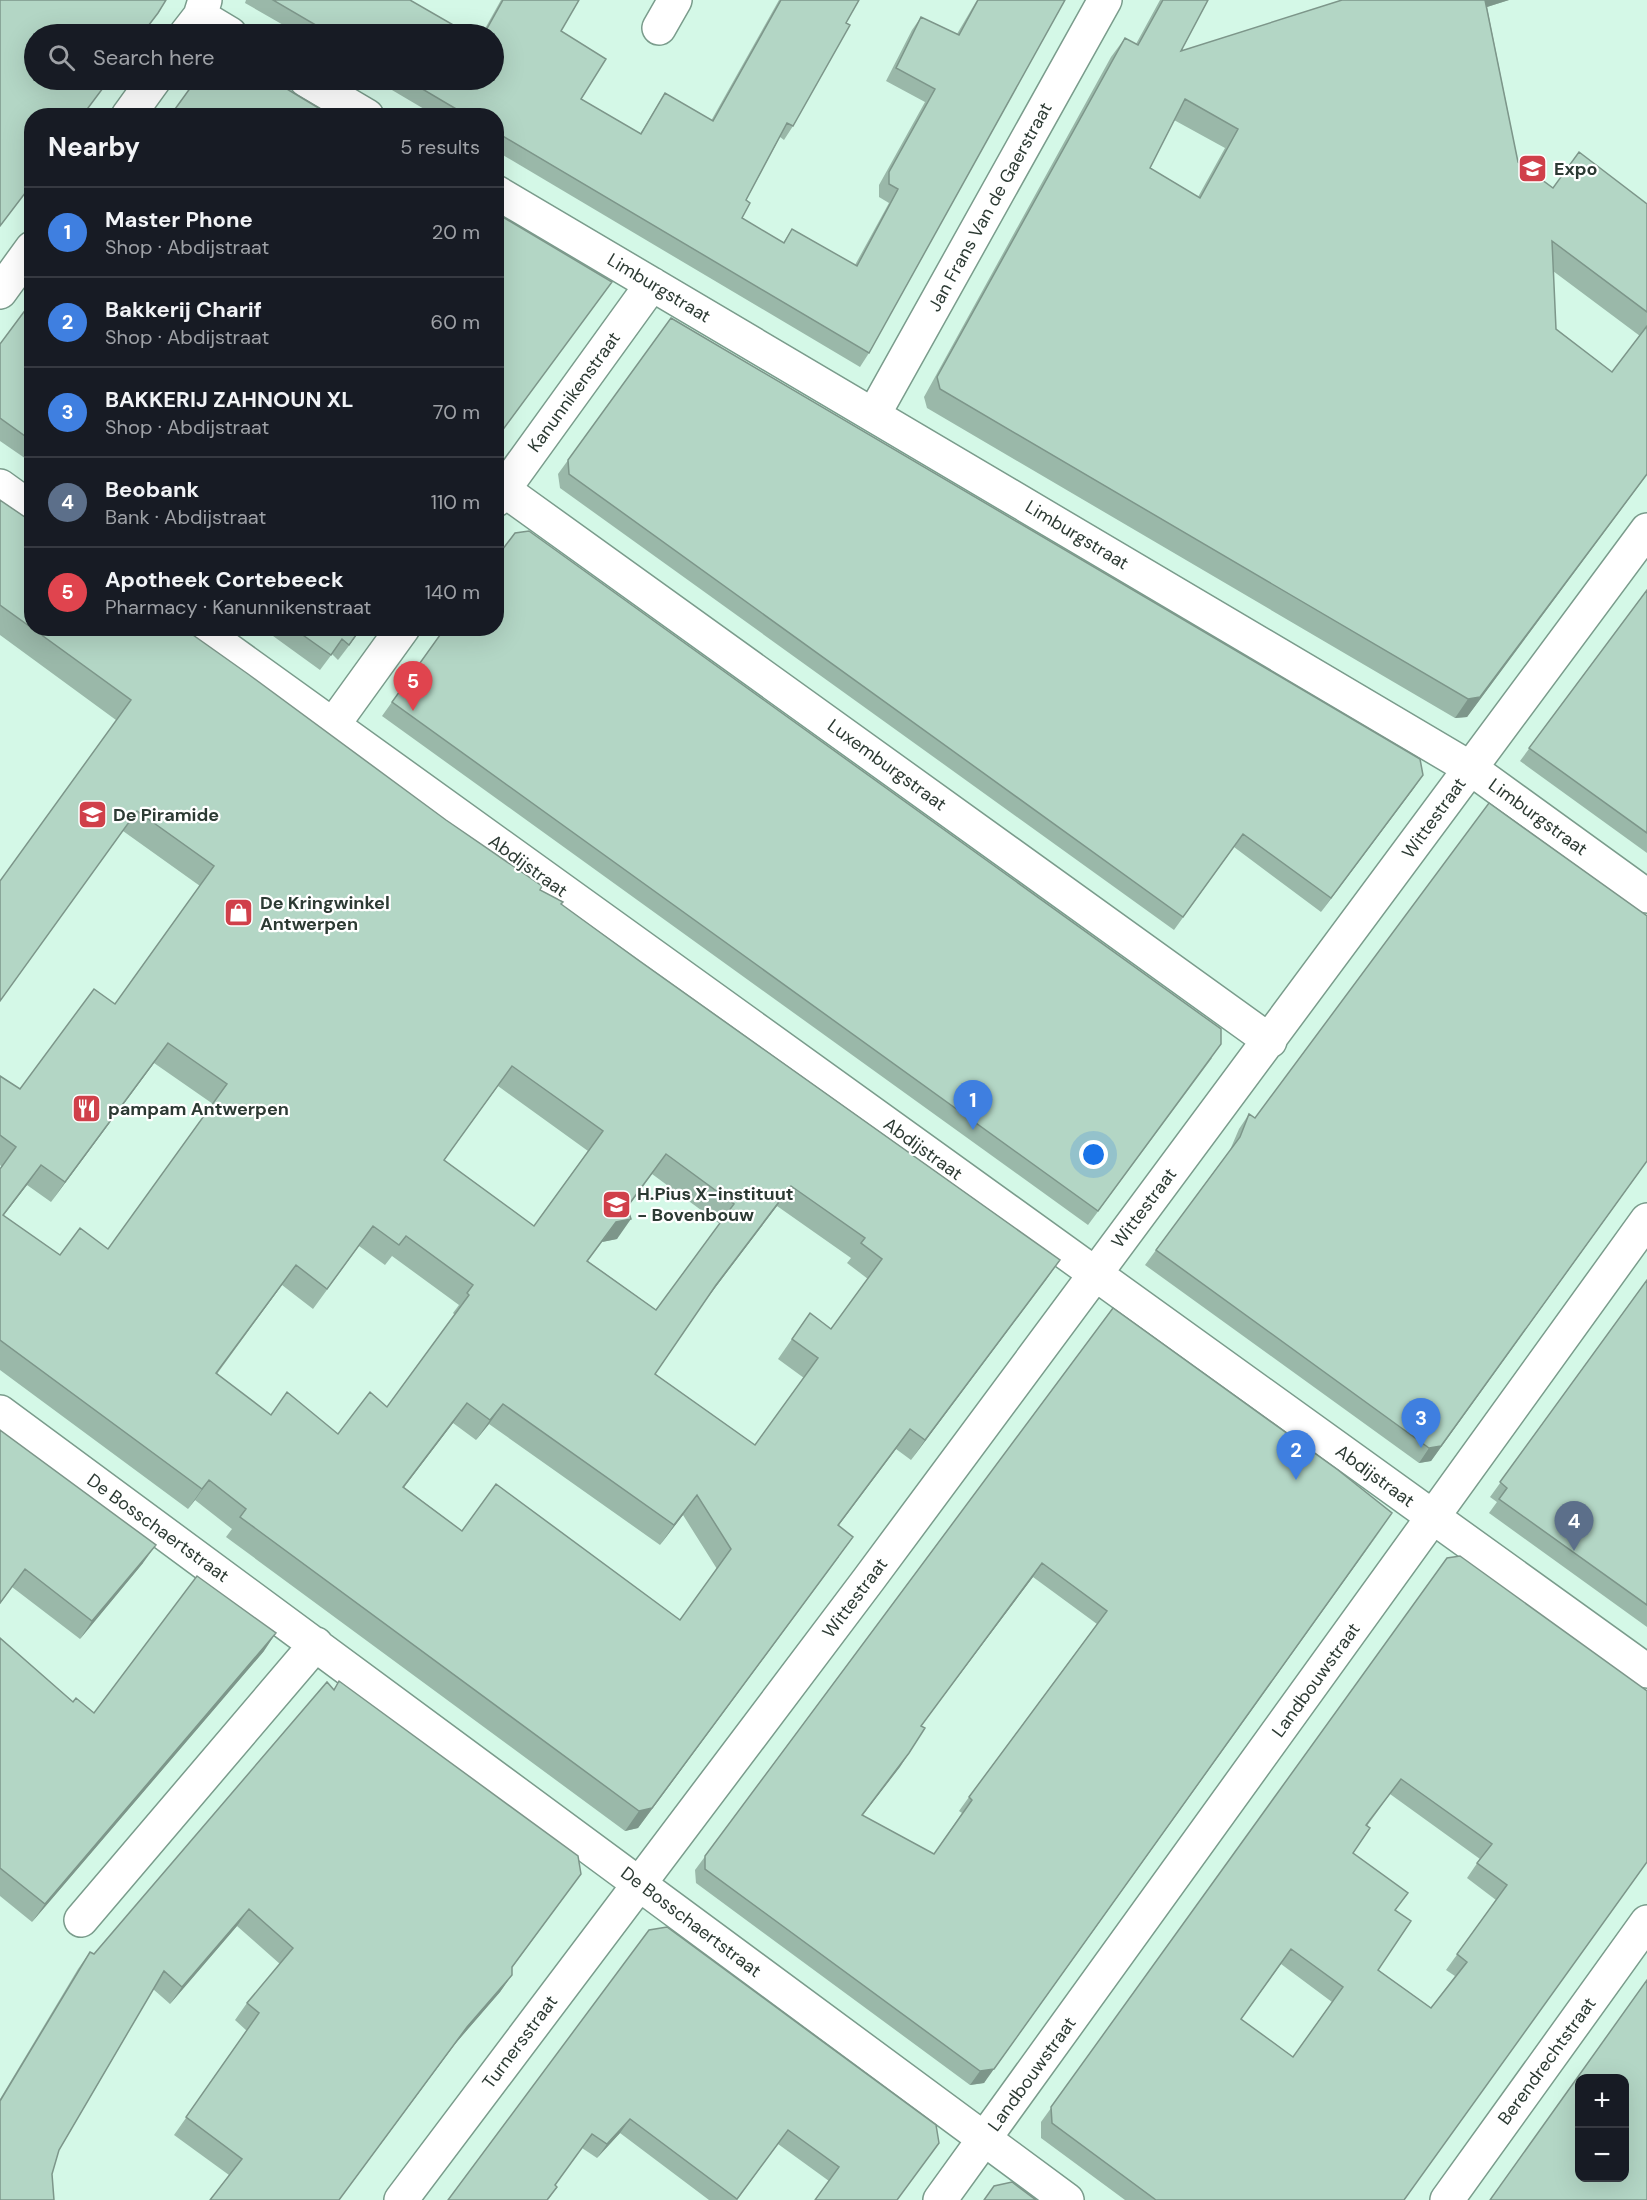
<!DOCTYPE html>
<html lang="en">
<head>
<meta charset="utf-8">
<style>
  body { margin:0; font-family:"DM Sans",sans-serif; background:#20242c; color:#f1f3f6 }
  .controls { position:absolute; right:18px; bottom:18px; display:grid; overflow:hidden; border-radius:12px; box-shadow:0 6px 24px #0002 }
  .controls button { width:54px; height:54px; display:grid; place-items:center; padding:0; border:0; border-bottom:2px solid #363941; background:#171b24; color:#f1f3f6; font:30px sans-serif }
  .you { position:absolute; left:1094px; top:1155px; width:21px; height:21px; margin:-15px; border:4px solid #fff; border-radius:50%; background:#1a73e8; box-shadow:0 0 0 9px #1a73e833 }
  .badge { display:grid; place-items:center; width:39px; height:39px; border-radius:50%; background:#d0404a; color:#fff; font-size:20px; font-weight:700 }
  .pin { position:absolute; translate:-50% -50px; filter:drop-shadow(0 2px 3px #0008) }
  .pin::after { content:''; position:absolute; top:32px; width:21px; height:18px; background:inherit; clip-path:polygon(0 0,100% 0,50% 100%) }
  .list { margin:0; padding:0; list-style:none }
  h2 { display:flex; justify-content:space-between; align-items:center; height:78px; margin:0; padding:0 24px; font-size:26px }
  h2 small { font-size:20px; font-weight:400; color:#9ea1a6 }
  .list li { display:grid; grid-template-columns:39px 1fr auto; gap:18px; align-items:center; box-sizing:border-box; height:90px; padding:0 24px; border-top:2px solid #363941 }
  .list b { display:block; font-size:22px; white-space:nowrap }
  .list p { margin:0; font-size:20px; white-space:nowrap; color:#9ea1a6 }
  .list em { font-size:20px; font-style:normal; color:#9ea1a6 }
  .icon { flex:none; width:33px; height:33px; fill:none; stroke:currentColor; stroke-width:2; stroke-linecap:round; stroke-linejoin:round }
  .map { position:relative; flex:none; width:1647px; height:2200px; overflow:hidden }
  .search { position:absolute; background:#171b24; box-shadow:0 6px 24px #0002; left:24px; top:24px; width:480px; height:66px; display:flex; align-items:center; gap:15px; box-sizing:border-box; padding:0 21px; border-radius:33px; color:#9ea1a6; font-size:22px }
  .panel { position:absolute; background:#171b24; box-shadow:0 6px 24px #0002; left:24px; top:108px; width:480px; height:528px; border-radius:24px }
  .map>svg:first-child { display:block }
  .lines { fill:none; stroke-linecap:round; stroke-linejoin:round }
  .street-casing { stroke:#7a9c8c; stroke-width:36 }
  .street { stroke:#fff; stroke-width:33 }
  .wall { fill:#9ab8a9; fill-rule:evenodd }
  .shaded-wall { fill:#7d968a }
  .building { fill:#b3d6c5; stroke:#7d968a; stroke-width:1.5; fill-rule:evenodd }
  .labels { text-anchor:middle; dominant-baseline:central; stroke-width:4.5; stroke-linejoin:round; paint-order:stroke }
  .poi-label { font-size:18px; font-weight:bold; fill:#2c3a33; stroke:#fff; text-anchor:start }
  .street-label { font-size:18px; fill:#2c3a33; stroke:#fff }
</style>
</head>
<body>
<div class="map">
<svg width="1647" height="2200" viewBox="0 0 1647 2200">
  <rect width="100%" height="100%" fill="#d4f8e7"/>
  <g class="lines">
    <defs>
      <path id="street" d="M200,16L230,34
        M659,28L675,0
        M186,34L200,16L205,0
        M306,80L367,116
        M128,116L154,80
        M496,192L1470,768L1647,896
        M0,292L32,248
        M874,414L1105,0
        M0,486L32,509
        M504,490L1270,1041
        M496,500L652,284
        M198,628L1647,1671
        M333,725L403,628
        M0,1412L1067,2200
        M81,1920L316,1644
        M401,2200L869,1579L1647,530
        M940,2200L1647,1220
        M1447,2200L1647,1922"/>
    </defs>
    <use href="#street" class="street-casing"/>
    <use href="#street" class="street"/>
  </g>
  <path class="wall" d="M246,0H410L469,34H299L245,3Z
    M501,0H579L561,31L581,99L640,134L665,93L711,121L779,0H859L846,23L793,126L784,140L780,137L746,200L742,218L783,243L792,229L855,265L889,203L879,197V185L925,102L886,81L912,30L921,17L957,34L977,0H1065L869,353L860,367L496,151V116H436L375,80H494V34H482Z
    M1160,0H1208L1181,51L1342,0H1509L1487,7L1518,162L1553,188L1647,204V475L1467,717L1455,718L927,408L924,397L1111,57L1125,38L1136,44ZM1174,120L1225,148L1198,197L1150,168ZM1553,271L1640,336L1612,372L1556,329Z
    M32,301V463L0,441V344Z
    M671,318L1414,788L1321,912L1234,847L1174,930L560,488L558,474Z
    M0,500L540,890L561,904L1060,1260L911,1460L896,1449L838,1526L839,1557L638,1828L625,1831L226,1537L232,1529L195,1500L188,1509L0,1370V1169L2,1167L0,1165V1076L20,1089L115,1004L200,886L123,831L116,720L0,635ZM154,1063L213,1104L108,1249L60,1255L3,1216L27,1185L51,1202ZM498,1086L588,1151L534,1226L444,1160ZM652,1174L720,1224L656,1310L588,1261L602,1242L617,1239L627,1208ZM777,1206L851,1258L847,1263L868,1279L831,1329L810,1313L778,1359L804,1378L755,1445L655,1374L705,1301ZM359,1246L385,1265L392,1256L459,1305L453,1313L455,1315L387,1407L338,1434L271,1415L217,1374L282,1285L313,1309ZM453,1423L476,1440L489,1424L660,1545L683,1515L717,1569L680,1620L462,1531L404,1487Z
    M1647,590V853L1520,761Z
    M262,628H362L338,660L332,654L320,670Z
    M445,628L1212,1058L1088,1225L382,716Z
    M1249,1114L1255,1118L1647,1161L1431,1461L1419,1463L1145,1265L1230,1150L1239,1129Z
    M1647,1280V1627L1489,1513L1497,1502L1490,1497Z
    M1113,1308L1338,1470L984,2083L970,2085L696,1883L695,1870ZM1033,1577L1097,1624L969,1797L959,1811L962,1813L934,1854L862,1816L909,1753L921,1726Z
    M0,1430L143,1563L80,1639L12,1587L0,1604Z
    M1447,1558L1647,1691L1404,2200H1125L1041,2138V2122ZM1390,1794L1480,1859L1467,1878L1496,1900L1446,1970L1455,1976L1431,2008L1378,1970L1396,1910L1353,1853L1367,1826ZM1281,1964L1332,2002L1293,2057L1241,2019Z
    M0,1638L73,1702L94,1713L264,1651L32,1922L0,1896Z
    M339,1681L581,1874L512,1968V1975L500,1992L455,2044L339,2200H210L229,2175L174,2135L247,2031L235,2020L247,2003L280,1964L237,1926L170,2004L153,1989L59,2150L52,2174L53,2198L0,2200V2099L78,1969L90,1952L94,1954L334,1689Z
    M649,1930L936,2125L829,2181L778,2144L737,2200H709L620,2133L597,2158L582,2148L555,2185L557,2187L548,2200Z"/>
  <path class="shaded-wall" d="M1479,0H1509L1471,12Z
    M1647,474L1467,717L1455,718L1468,699Z
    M361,628H362L338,660L349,645Z
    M1423,775L1414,788L1321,912L1331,898Z
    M168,1043L154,1063L51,1202L65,1182Z
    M1647,1161L1431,1461L1419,1463L1429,1448Z
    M41,1165L27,1185L0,1220V1219Z
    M791,1186L777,1206L702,1305L716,1285Z
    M631,1219L617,1239L602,1242L616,1222Z
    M1060,1260L1046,1280L911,1460L925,1440Z
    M296,1265L282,1285L202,1393L216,1373Z
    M467,1403L453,1423L389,1507L403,1487Z
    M503,1404L489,1424L476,1440L490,1420Z
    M910,1429L896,1449L824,1545L838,1525Z
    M209,1480L195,1500L188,1509L202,1489Z
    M697,1495L683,1515L660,1545L674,1525Z
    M1383,1527L984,2083L970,2085L980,2071Z
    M853,1537L638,1828L625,1831L639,1811Z
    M156,1545L143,1563L80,1639L92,1621Z
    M1042,1563L1033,1577L911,1739L921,1726Z
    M276,1633L264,1651L32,1922L45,1904Z
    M909,1753L900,1767L852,1829L862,1815Z
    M249,1909L237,1926L170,2004L182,1987Z
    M512,1975L500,1992L455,2044L339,2200L467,2027Z
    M630,2119L620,2133L597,2158L607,2144Z"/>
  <path class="building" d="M0,0H166L158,13L142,34H34V80H109L82,116H32V184L0,226Z
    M273,0H410L469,34H331Z
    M503,0H579L561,31L606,59L581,99L641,134L665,93L713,121L781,0H859L846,23L850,25L793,126L787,123L746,200L750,203L742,218L784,243L792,229L857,266L898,189L889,184V172L935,89L896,68L921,17L959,35L978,0H1065L869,353L496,132V116H468L407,80H494V34H484Z
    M1163,0H1208L1181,51L1342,0H1485L1518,162L1553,188L1579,152L1647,204V312L1552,241L1556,329L1612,372L1647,326V474L1480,697L1468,699L940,389L937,377L1125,38L1138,45ZM1185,99L1238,129L1200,198L1150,168Z
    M196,80H272L332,116H170Z
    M496,213L612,282L496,439Z
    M32,301V441L0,418V344Z
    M671,318L1420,759L1423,775L1331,898L1243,834L1183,917L569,474L568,460Z
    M0,500L32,522V628L0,605Z
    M529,531L1221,1029V1044L1098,1211L392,702L445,628H496V558L515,533Z
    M1647,590V833L1529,748Z
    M32,628H183L248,674L446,820L542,886L540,890L563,902L561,904L638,960L1060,1260L925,1440L910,1429L838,1525L853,1537L652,1808L639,1811L240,1517L246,1509L209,1480L202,1489L0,1340V1169L16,1147L0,1135V1076L20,1089L94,989L115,1004L214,866L137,811L0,1001V881L131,700ZM168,1043L227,1084L108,1249L80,1228L60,1255L3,1215L41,1165L65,1182ZM512,1066L603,1131L534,1226L444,1160ZM666,1154L734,1204L656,1310L587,1261L616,1222L631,1219L627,1207ZM791,1186L865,1238L861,1243L882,1259L831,1329L810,1313L792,1339L818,1358L755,1445L655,1374L716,1285ZM373,1226L399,1245L406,1236L473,1285L467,1293L469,1295L387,1407L370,1392L338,1434L287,1392L271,1415L216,1373L296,1265L327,1289ZM467,1403L490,1420L503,1404L674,1525L697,1495L731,1549L680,1620L496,1484L462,1531L403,1487Z
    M293,628H361L349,645L342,639L331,655Z
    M1489,803L1647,916V1161L1441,1446L1429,1448L1156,1250L1240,1137L1249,1114L1255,1118Z
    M1647,1280V1605L1499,1499L1507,1488L1500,1482Z
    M1113,1308L1338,1470L1392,1513L994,2069L980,2071L705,1869V1856ZM1042,1563L1107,1611L969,1797L972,1800L934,1854L862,1815L909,1753L925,1728L921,1726Z
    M0,1430L156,1545L92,1621L25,1569L0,1603Z
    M1460,1556L1647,1691V1862L1404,2200H1156L1052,2123L1051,2107L1447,1558ZM1401,1779L1492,1844L1477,1863L1507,1885L1457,1954L1467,1962L1431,2008L1378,1970L1411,1921L1395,1910L1408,1893L1353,1853L1370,1828L1366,1825ZM1291,1949L1343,1987L1293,2057L1241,2019Z
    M197,1576L276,1633L45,1904L0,1868V1638L73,1702L76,1698L94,1713Z
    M339,1681L578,1856L581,1874L512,1967V1975L467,2027L339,2200H210L242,2159L186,2117L259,2013L247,2003L293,1948L249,1909L182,1987L164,1971L59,2150L52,2174L54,2200H0V2101L90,1952L94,1954L327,1682L334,1690Z
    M667,1927L936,2125L939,2143L897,2200H815L839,2167L788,2130L737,2199L630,2119L607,2144L592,2134L555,2185L557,2187L547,2200H448L649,1930Z
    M1647,1980V2200H1490ZM1580,2079H1624V2178H1580Z
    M1012,2182L1036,2200H984L994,2186Z"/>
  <defs>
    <symbol id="school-square" viewBox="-11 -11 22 22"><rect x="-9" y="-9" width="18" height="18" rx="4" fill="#d0404a" stroke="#fff"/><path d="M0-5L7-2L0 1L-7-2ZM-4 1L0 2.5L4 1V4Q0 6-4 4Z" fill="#fff"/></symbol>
    <symbol id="shop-square" viewBox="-11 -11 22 22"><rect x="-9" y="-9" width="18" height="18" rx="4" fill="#d0404a" stroke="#fff"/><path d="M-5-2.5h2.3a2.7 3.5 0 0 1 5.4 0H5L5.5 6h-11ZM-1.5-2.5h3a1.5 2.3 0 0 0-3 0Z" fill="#fff"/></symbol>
    <symbol id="restaurant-square" viewBox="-11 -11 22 22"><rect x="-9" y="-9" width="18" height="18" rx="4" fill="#d0404a" stroke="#fff"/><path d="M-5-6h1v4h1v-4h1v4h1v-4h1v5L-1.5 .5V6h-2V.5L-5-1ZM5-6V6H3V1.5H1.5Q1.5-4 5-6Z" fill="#fff"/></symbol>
  </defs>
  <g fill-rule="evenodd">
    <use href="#school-square" x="1516" y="152" width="33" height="33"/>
    <use href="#school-square" x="76" y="798" width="33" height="33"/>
    <use href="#shop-square" x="222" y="896" width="33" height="33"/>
    <use href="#restaurant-square" x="70" y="1092" width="33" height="33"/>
    <use href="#school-square" x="600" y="1188" width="33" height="33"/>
  </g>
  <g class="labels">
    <g class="poi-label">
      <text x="1554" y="169">Expo</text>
      <text x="113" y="815">De Piramide</text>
      <text x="260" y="903">De Kringwinkel<tspan x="260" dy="21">Antwerpen</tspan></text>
      <text x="108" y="1109">pampam Antwerpen</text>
      <text x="637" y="1194">H.Pius X-instituut<tspan x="637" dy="21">- Bovenbouw</tspan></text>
    </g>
    <g class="street-label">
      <text transform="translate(990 207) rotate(-61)">Jan Frans Van de Gaerstraat</text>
      <text transform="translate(659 288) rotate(31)">Limburgstraat</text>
      <text transform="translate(574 392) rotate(-54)">Kanunnikenstraat</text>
      <text transform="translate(1077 535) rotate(31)">Limburgstraat</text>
      <text transform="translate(887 765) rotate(36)">Luxemburgstraat</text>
      <text transform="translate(1538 817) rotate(36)">Limburgstraat</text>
      <text transform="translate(1434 818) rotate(-54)">Wittestraat</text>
      <text transform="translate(528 866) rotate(36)">Abdijstraat</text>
      <text transform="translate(923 1149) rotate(36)">Abdijstraat</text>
      <text transform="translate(1144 1208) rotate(-53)">Wittestraat</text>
      <text transform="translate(1375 1476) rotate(36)">Abdijstraat</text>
      <text transform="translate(158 1528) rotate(36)">De Bosschaertstraat</text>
      <text transform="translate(855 1598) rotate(-53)">Wittestraat</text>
      <text transform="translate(1316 1680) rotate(-54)">Landbouwstraat</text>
      <text transform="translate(691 1922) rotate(37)">De Bosschaertstraat</text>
      <text transform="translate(520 2042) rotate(-53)">Turnersstraat</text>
      <text transform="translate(1547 2061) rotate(-54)">Berendrechtstraat</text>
      <text transform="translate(1032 2074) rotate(-54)">Landbouwstraat</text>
    </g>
  </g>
</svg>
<div class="controls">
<button>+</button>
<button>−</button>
</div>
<div class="you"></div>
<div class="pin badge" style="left:973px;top:1130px;background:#3f7fe0">1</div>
<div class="pin badge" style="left:1296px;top:1480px;background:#3f7fe0">2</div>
<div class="pin badge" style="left:1421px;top:1448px;background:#3f7fe0">3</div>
<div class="pin badge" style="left:1574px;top:1551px;background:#5c6f8a">4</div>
<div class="pin badge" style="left:413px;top:711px;background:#e0444e">5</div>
<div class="search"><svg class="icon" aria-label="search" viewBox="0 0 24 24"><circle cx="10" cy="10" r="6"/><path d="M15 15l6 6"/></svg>Search here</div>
<section class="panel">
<h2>Nearby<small>5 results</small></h2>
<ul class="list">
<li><span class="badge" style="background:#3f7fe0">1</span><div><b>Master Phone</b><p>Shop · Abdijstraat</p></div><em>20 m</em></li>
<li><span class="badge" style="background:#3f7fe0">2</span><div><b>Bakkerij Charif</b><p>Shop · Abdijstraat</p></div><em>60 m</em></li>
<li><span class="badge" style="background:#3f7fe0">3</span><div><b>BAKKERIJ ZAHNOUN XL</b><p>Shop · Abdijstraat</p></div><em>70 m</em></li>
<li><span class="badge" style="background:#5c6f8a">4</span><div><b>Beobank</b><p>Bank · Abdijstraat</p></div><em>110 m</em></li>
<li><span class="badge" style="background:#e0444e">5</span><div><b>Apotheek Cortebeeck</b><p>Pharmacy · Kanunnikenstraat</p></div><em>140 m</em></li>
</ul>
</section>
</div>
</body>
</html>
